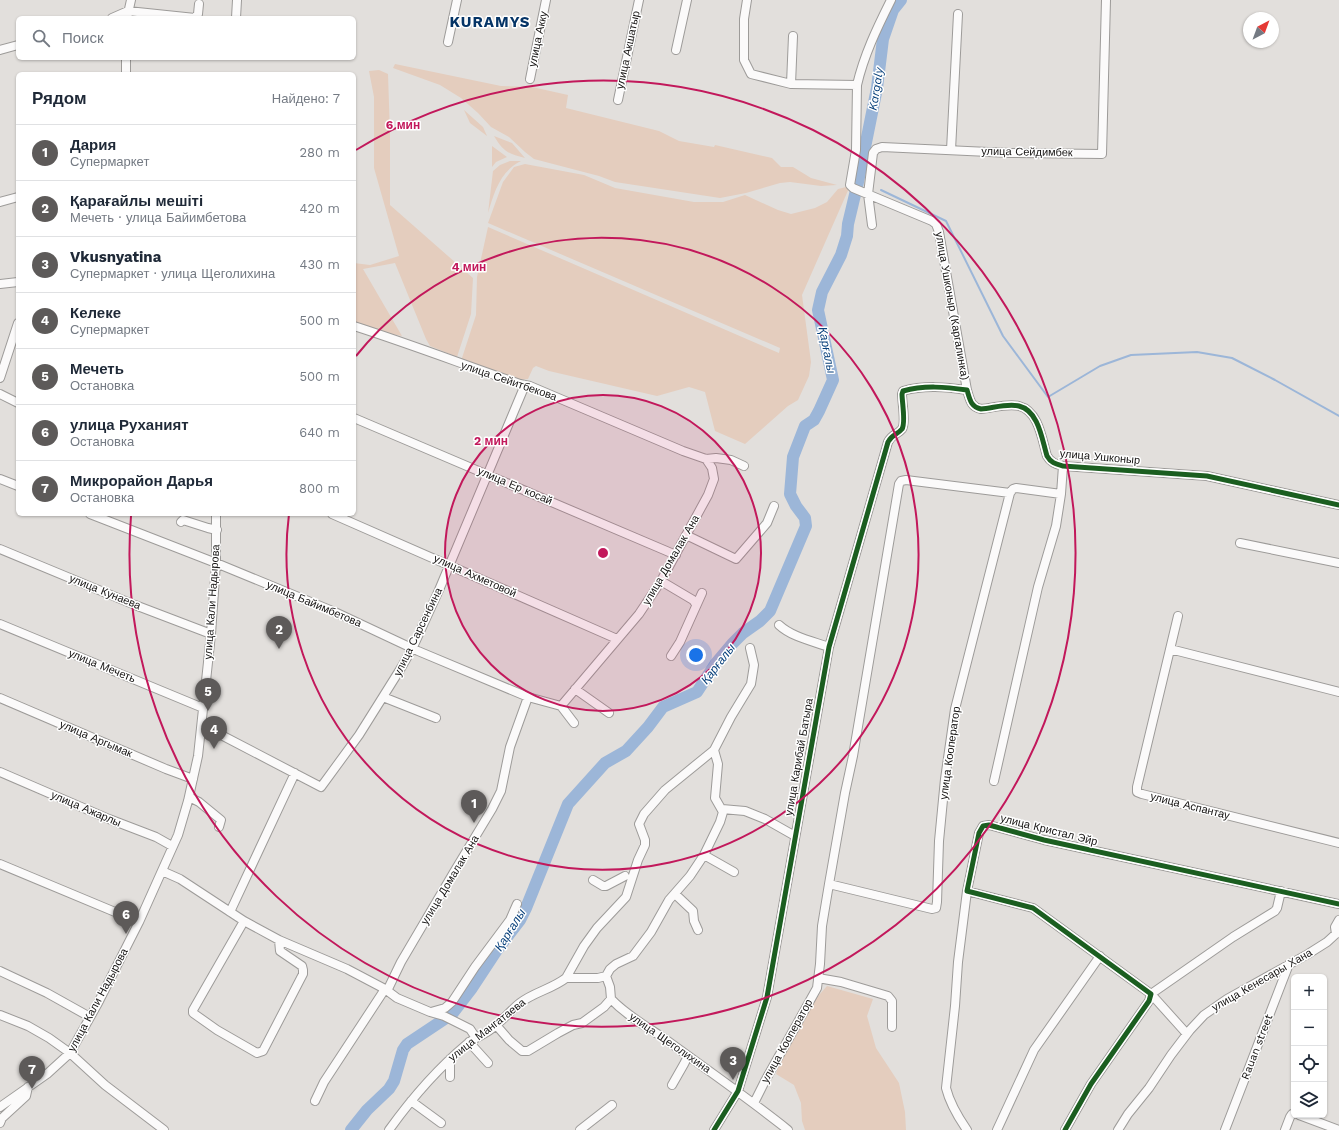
<!DOCTYPE html>
<html lang="ru">
<head>
<meta charset="utf-8">
<style>
  body { margin:0; font-family:"Work Sans",sans-serif; background:#f6f6f7; color:#1f2937 }
  .controls { position:absolute; right:12px; bottom:12px; display:grid; overflow:hidden; border-radius:6px; box-shadow:0 1px 3px #0004 }
  .controls button { width:36px; height:36px; display:grid; place-items:center; padding:0; border:0; border-bottom:1px solid #e0e1e3; background:#fff; color:#1f2937; font:20px sans-serif }
  .compass { position:absolute; left:1243px; top:12px; width:36px; height:36px; border-radius:50%; background:#fff; box-shadow:0 1px 3px #0004; rotate:41deg }
  .you { position:absolute; left:696px; top:655px; width:14px; height:14px; margin:-10px; border:3px solid #fff; border-radius:50%; background:#1a73e8; box-shadow:0 0 0 6px #1a73e833 }
  .badge { display:grid; place-items:center; width:26px; height:26px; border-radius:50%; background:#5d5a59; color:#fff; font-size:13px; font-weight:700 }
  .pin { position:absolute; translate:-50% -33px; filter:drop-shadow(0 1px 2px #0008) }
  .pin::after { content:''; position:absolute; top:21px; width:14px; height:12px; background:inherit; clip-path:polygon(0 0,100% 0,50% 100%) }
  .list { margin:0; padding:0; list-style:none }
  h2 { display:flex; justify-content:space-between; align-items:center; height:52px; margin:0; padding:0 16px; font-size:17px }
  h2 small { font-size:13px; font-weight:400; color:#747a83 }
  .list li { display:grid; grid-template-columns:26px 1fr auto; gap:12px; align-items:center; box-sizing:border-box; height:56px; padding:0 16px; border-top:1px solid #e0e1e3 }
  .list b { display:block; font-size:15px; white-space:nowrap }
  .list p { margin:0; font-size:13px; white-space:nowrap; color:#747a83 }
  .list em { font-size:13px; font-style:normal; color:#747a83 }
  .icon { flex:none; width:22px; height:22px; fill:none; stroke:currentColor; stroke-width:2; stroke-linecap:round; stroke-linejoin:round }
  .map { position:relative; flex:none; width:1339px; height:1130px; overflow:hidden }
  .search { position:absolute; background:#fff; box-shadow:0 1px 3px #0004; left:16px; top:16px; width:340px; height:44px; display:flex; align-items:center; gap:10px; box-sizing:border-box; padding:0 14px; border-radius:6px; color:#747a83; font-size:15px }
  .panel { position:absolute; background:#fff; box-shadow:0 1px 3px #0004; left:16px; top:72px; width:340px; height:444px; border-radius:6px }
  .map>svg:first-child { display:block }
  .green { fill:#e4cdbe }
  .lines { fill:none; stroke-linecap:round; stroke-linejoin:round }
  .stream { stroke:#9cb6d8; stroke-width:2 }
  .river { stroke:#9cb6d8; stroke-width:12 }
  .minor-casing { stroke:#9d9b99; stroke-width:10 }
  .minor { stroke:#fbfafa; stroke-width:8 }
  .cycleway-casing { stroke:#fff; stroke-width:8 }
  .cycleway { stroke:#1b5e20; stroke-width:5 }
  .ring { fill:none; stroke:#c2185b; stroke-width:2 }
  .labels { text-anchor:middle; dominant-baseline:central; stroke-width:3; stroke-linejoin:round; paint-order:stroke }
  .street-label { font-size:11px; fill:#151312; stroke:#fff }
  .water-label { font-size:12px; font-style:italic; fill:#08407b; stroke:#fff }
  .district-label { font-size:15px; font-weight:bold; letter-spacing:1px; fill:#053466; stroke:#fff }
  .centre { fill:#c2185b; stroke:#fff; stroke-width:2 }
  .ring-label { font-size:12px; text-anchor:middle; font-weight:bold; fill:#c2185b; stroke:#fff; stroke-width:3; stroke-linejoin:round; paint-order:stroke }
</style>
</head>
<body>
<div class="map">
<svg width="1339" height="1130" viewBox="0 0 1339 1130">
  <rect width="100%" height="100%" fill="#e2dfdc"/>
  <path class="green" d="M395,64L501,86L532,87L568,95L566,108L659,131L679,141L714,147L715,145L772,158L781,167H793L811,178L837,185L821,186L790,182L780,183L746,193L720,198L615,182L599,176L534,159L525,152L509,137L491,127L478,113L461,98L440,85L393,68Z
    M379,70L388,74L390,134V205L473,278L471,314L457,357L430,346L426,339L395,263L363,269L402,336L386,333L354,322V263L370,265L399,256L374,168V97L369,71Z
    M464,110L483,127L487,136L470,123Z
    M494,136L512,143L525,158C508,154 503,151 494,136Z
    M492,146L507,157L496,162L492,167Z
    M510,161H521C500,171 494,193 488,213L493,171L500,165Z
    M525,164L584,175L615,188L694,202H723L745,195L778,210L791,214L815,208L827,202L838,189L850,186L802,295L811,362L809,376L798,400L788,406L745,444L715,431L705,392L689,387L657,396L549,371L536,366L533,368L528,379L518,380L461,361L476,315L477,277L488,227L779,353L780,348L488,223L503,182L514,167Z
    M827,986L873,999L867,1016L876,1048L899,1083L905,1112L906,1130H805L802,1121L801,1103L794,1085L776,1074L780,1061L812,1003Z"/>
  <g class="lines">
    <path class="stream" d="M881,190L946,221L1003,336L1048,397L1100,366L1131,355L1197,352L1232,358L1275,380L1339,416"/>
    <path class="river" d="M351,1130L367,1110L389,1089L394,1081L403,1050L407,1044L452,1014L472,988L497,950L520,920L526,908L568,804L605,763L626,751L648,727L663,707L697,692L716,663L732,644L743,633L760,621L770,611L806,526L805,518L796,506L790,494L793,457L805,426L814,420L819,411L833,380L818,310L822,292L841,255L847,236L848,224L858,182L877,88L883,39L893,10L901,0"/>
    <defs>
      <path id="minor" d="M747,0L744,19V60L751,74L791,84L857,85C864,55 877,28 891,0
        M112,18L128,11L195,18L198,14L199,4
        M127,18L131,0
        M236,18L237,0
        M448,42L457,0
        M0,50L18,45
        M676,50L687,0
        M126,58V74
        M530,79L546,0
        M791,84L793,36
        M857,85L856,150L850,185L853,188L932,221L936,224L939,232L967,390
        M618,100L639,0
        M951,150L958,14
        M0,202L18,197
        M872,225L868,194L873,153L876,149L882,147L1010,153L1102,154L1106,0
        M0,284L18,282
        M354,326C410,344 465,365 520,384L530,386L683,451L706,459L716,458L731,460L744,466
        M0,378L18,323
        M0,394L18,403
        M354,418L676,555
        M0,479L18,486
        M90,514L216,563L335,612L418,651L528,697L561,706L639,614L661,581L708,495L714,479L712,468L706,459
        M332,514L617,639
        M181,522L183,520L208,528L217,530
        M686,535L736,559L767,523L774,506
        M1240,543L1339,563
        M0,549L135,605L211,634
        M661,581L693,600L696,604
        M1178,616L1137,787V792L1142,794L1339,843
        M0,624L203,708
        M779,625C792,637 812,641 829,647
        M1170,649L1339,692
        M671,656L680,642L702,593
        M575,689L609,713
        M383,697L436,718
        M0,698L166,769L193,779
        M561,706L574,723
        M202,725L321,787L359,735L401,668L413,647L439,590L525,385
        M0,772L109,819L156,837L172,846
        M994,781L1038,587L1056,526L1061,494
        M189,797L199,802L221,820L219,827
        M722,809L745,811L765,819L795,836
        M704,855L734,872
        M0,864L139,922
        M162,871L180,879L244,921L279,940L347,969L385,989L397,998L430,1012L444,1016L470,1029L476,1038
        M593,880L603,886H606L625,876
        M829,884L932,909L936,908L937,902L939,841L945,779L955,709L1010,493L1013,489L1016,488L1061,494L1063,466
        M675,894L693,911L694,921L698,930
        M230,912L295,773
        M244,921L193,1010V1013L217,1030L257,1053L263,1051L303,974V970L302,966L280,951L279,940
        M1336,934L1335,927L1339,920
        M0,971L47,993L90,1017
        M606,976L610,987L611,999C626,1015 646,1026 665,1039C706,1069 748,1098 788,1130
        M566,978H598L606,976L610,969L616,964L633,956L651,932L669,900L690,876L704,855L720,822L723,812L715,798L718,764L714,750
        M818,978L841,982L888,996L892,1001V1027
        M387,991L401,962L454,872L492,809L501,791L510,747L528,697
        M431,1012L445,1008L452,1002L475,967L510,920L517,904
        M0,1015L28,1026L49,1038L70,1053L105,1085L164,1130
        M496,1025L509,1040L522,1051H528L558,1033L573,1025L582,1023L604,1007L611,999
        M1187,1034L1151,994L1233,937L1275,911L1277,908L1281,891
        M469,1042L488,1063
        M450,1059V1077
        M672,1085L684,1064L688,1056
        M315,1101L324,1082L385,989
        M411,1101L441,1123
        M754,1103L765,1081L817,988L820,964L822,926L829,884L845,793L853,756L899,484L901,481L906,480L1010,493
        M0,1107L47,1074L70,1053L98,1003L139,922L178,835L188,801L198,756L211,634L216,563V514
        M1299,1115L1339,1130
        M0,1123L2,1118L26,1096L28,1087
        M389,1130C412,1098 437,1069 467,1044C475,1037 487,1034 495,1026C504,1019 511,1010 520,1003C534,992 552,989 566,978L584,946L597,928L626,897L638,860L645,845V840L639,824L644,814L665,790L714,750L731,717L751,684L754,665L750,648
        M580,1130L612,1105
        M714,1130L738,1091L767,997L829,647L888,442C892,434 897,435 902,429C906,423 902,402 902,394L903,391C924,385 946,387 967,390C970,400 971,407 981,409C993,408 1008,403 1019,406C1039,411 1042,440 1047,456C1051,463 1056,464 1063,466L1207,476L1339,505
        M967,1130C958,1117 950,1104 946,1088L955,1006L958,962L967,891
        M997,1130L1034,1050L1100,956
        M1065,1130L1091,1084L1149,1001L1151,994L1033,908L967,891L979,833L983,826L989,825L1044,840L1339,904
        M1118,1130L1128,1114L1149,1088L1171,1055L1190,1030L1204,1015L1227,999L1308,954L1327,942L1339,931
        M1225,1130L1289,964
        M1285,1130L1290,1117L1292,1114H1294"/>
    </defs>
    <use href="#minor" class="minor-casing"/>
    <use href="#minor" class="minor"/>
    <defs>
      <path id="cycleway" d="M714,1130L738,1091L767,997L829,647L888,442C892,434 897,435 902,429C906,423 902,402 902,394L903,391C924,385 946,387 967,390C970,400 971,407 981,409C993,408 1008,403 1019,406C1039,411 1042,440 1047,456C1051,463 1056,464 1063,466L1207,476L1339,505
        M1065,1130L1091,1084L1149,1001L1151,994L1033,908L967,891L979,833L983,826L989,825L1044,840L1339,904"/>
    </defs>
    <use href="#cycleway" class="cycleway-casing"/>
    <use href="#cycleway" class="cycleway"/>
  </g>
  <circle cx="603" cy="553" r="158" fill="#c2185b" fill-opacity=".12"/>
  <g class="ring">
    <circle cx="603" cy="553" r="158"/>
    <path d="M356 356A316 316 0 1 1 289 514"/>
    <path d="M356 150A473 473 0 1 1 131 516"/>
  </g>
  <g class="labels">
    <g class="street-label">
      <text transform="translate(538 39) rotate(-78)">улица Акку</text>
      <text transform="translate(628 50) rotate(-78)">улица Акшатыр</text>
      <text transform="translate(1027 152) rotate(1)">улица Сейдимбек</text>
      <text transform="translate(952 306) rotate(80)">улица Ушконыр (Каргалинка)</text>
      <text transform="translate(509 381) rotate(19)">улица Сейитбекова</text>
      <text transform="translate(1100 457) rotate(5)">улица Ушконыр</text>
      <text transform="translate(515 486) rotate(23)">улица Ер косай</text>
      <text transform="translate(671 560) rotate(-60)">улица Домалак Ана</text>
      <text transform="translate(475 576) rotate(24)">улица Ахметовой</text>
      <text transform="translate(105 592) rotate(22)">улица Кунаева</text>
      <text transform="translate(212 602) rotate(-86)">улица Кали Надырова</text>
      <text transform="translate(314 604) rotate(23)">улица Байимбетова</text>
      <text transform="translate(418 632) rotate(-64)">улица Сарсенбина</text>
      <text transform="translate(102 666) rotate(22)">улица Мечеть</text>
      <text transform="translate(96 739) rotate(23)">улица Аргымак</text>
      <text transform="translate(950 753) rotate(-82)">улица Кооператор</text>
      <text transform="translate(799 757) rotate(-80)">улица Карибай Батыра</text>
      <text transform="translate(1190 806) rotate(14)">улица Аспантау</text>
      <text transform="translate(86 809) rotate(23)">улица Ажарлы</text>
      <text transform="translate(1049 830) rotate(14)">улица Кристал Эйр</text>
      <text transform="translate(450 880) rotate(-59)">улица Домалак Ана</text>
      <text transform="translate(1262 980) rotate(-30)">улица Кенесары Хана</text>
      <text transform="translate(98 1000) rotate(-62)">улица Кали Надырова</text>
      <text transform="translate(487 1030) rotate(-38)">улица Мангатаева</text>
      <text transform="translate(787 1041) rotate(-61)">улица Кооператор</text>
      <text transform="translate(670 1043) rotate(35)">улица Щеголихина</text>
      <text transform="translate(1257 1047) rotate(-69)">Rauan street</text>
    </g>
    <g class="water-label">
      <text transform="translate(876 89) rotate(-81)">Kargaly</text>
      <text transform="translate(827 350) rotate(79)">Қарғалы</text>
      <text transform="translate(718 664) rotate(-52)">Қарғалы</text>
      <text transform="translate(510 930) rotate(-58)">Қарғалы</text>
    </g>
    <g class="district-label">
      <text x="490" y="22">KURAMYS</text>
    </g>
  </g>
  <circle cx="603" cy="553" r="6" class="centre"/>
  <g class="ring-label">
    <text x="403" y="129">6 мин</text>
    <text x="469" y="271">4 мин</text>
    <text x="491" y="445">2 мин</text>
  </g>
</svg>
<div class="controls">
<button>+</button>
<button>−</button>
<button><svg class="icon" aria-label="locate" viewBox="0 0 24 24"><circle cx="12" cy="12" r="6"/><path d="M12 2v4M12 18v4M2 12h4M18 12h4"/></svg></button>
<button><svg class="icon" aria-label="layers" viewBox="0 0 24 24"><path d="M12 4l9 5-9 5-9-5zM3 14l9 5 9-5"/></svg></button>
</div>
<svg class="compass" viewBox="-18 -18 36 36"><path d="M0-13l5 13h-10z" fill="#e53935"/><path d="M0 13l5-13h-10z" fill="#747a83"/></svg>
<div class="you"></div>
<div class="pin badge" style="left:474px;top:823px">1</div>
<div class="pin badge" style="left:279px;top:649px">2</div>
<div class="pin badge" style="left:733px;top:1080px">3</div>
<div class="pin badge" style="left:214px;top:749px">4</div>
<div class="pin badge" style="left:208px;top:711px">5</div>
<div class="pin badge" style="left:126px;top:934px">6</div>
<div class="pin badge" style="left:32px;top:1089px">7</div>
<div class="search"><svg class="icon" aria-label="search" viewBox="0 0 24 24"><circle cx="10" cy="10" r="6"/><path d="M15 15l6 6"/></svg>Поиск</div>
<section class="panel">
<h2>Рядом<small>Найдено: 7</small></h2>
<ul class="list">
<li><span class="badge">1</span><div><b>Дария</b><p>Супермаркет</p></div><em>280 m</em></li>
<li><span class="badge">2</span><div><b>Қарағайлы мешіті</b><p>Мечеть · улица Байимбетова</p></div><em>420 m</em></li>
<li><span class="badge">3</span><div><b>Vkusnyatina</b><p>Супермаркет · улица Щеголихина</p></div><em>430 m</em></li>
<li><span class="badge">4</span><div><b>Келеке</b><p>Супермаркет</p></div><em>500 m</em></li>
<li><span class="badge">5</span><div><b>Мечеть</b><p>Остановка</p></div><em>500 m</em></li>
<li><span class="badge">6</span><div><b>улица Руханият</b><p>Остановка</p></div><em>640 m</em></li>
<li><span class="badge">7</span><div><b>Микрорайон Дарья</b><p>Остановка</p></div><em>800 m</em></li>
</ul>
</section>
</div>
</body>
</html>
